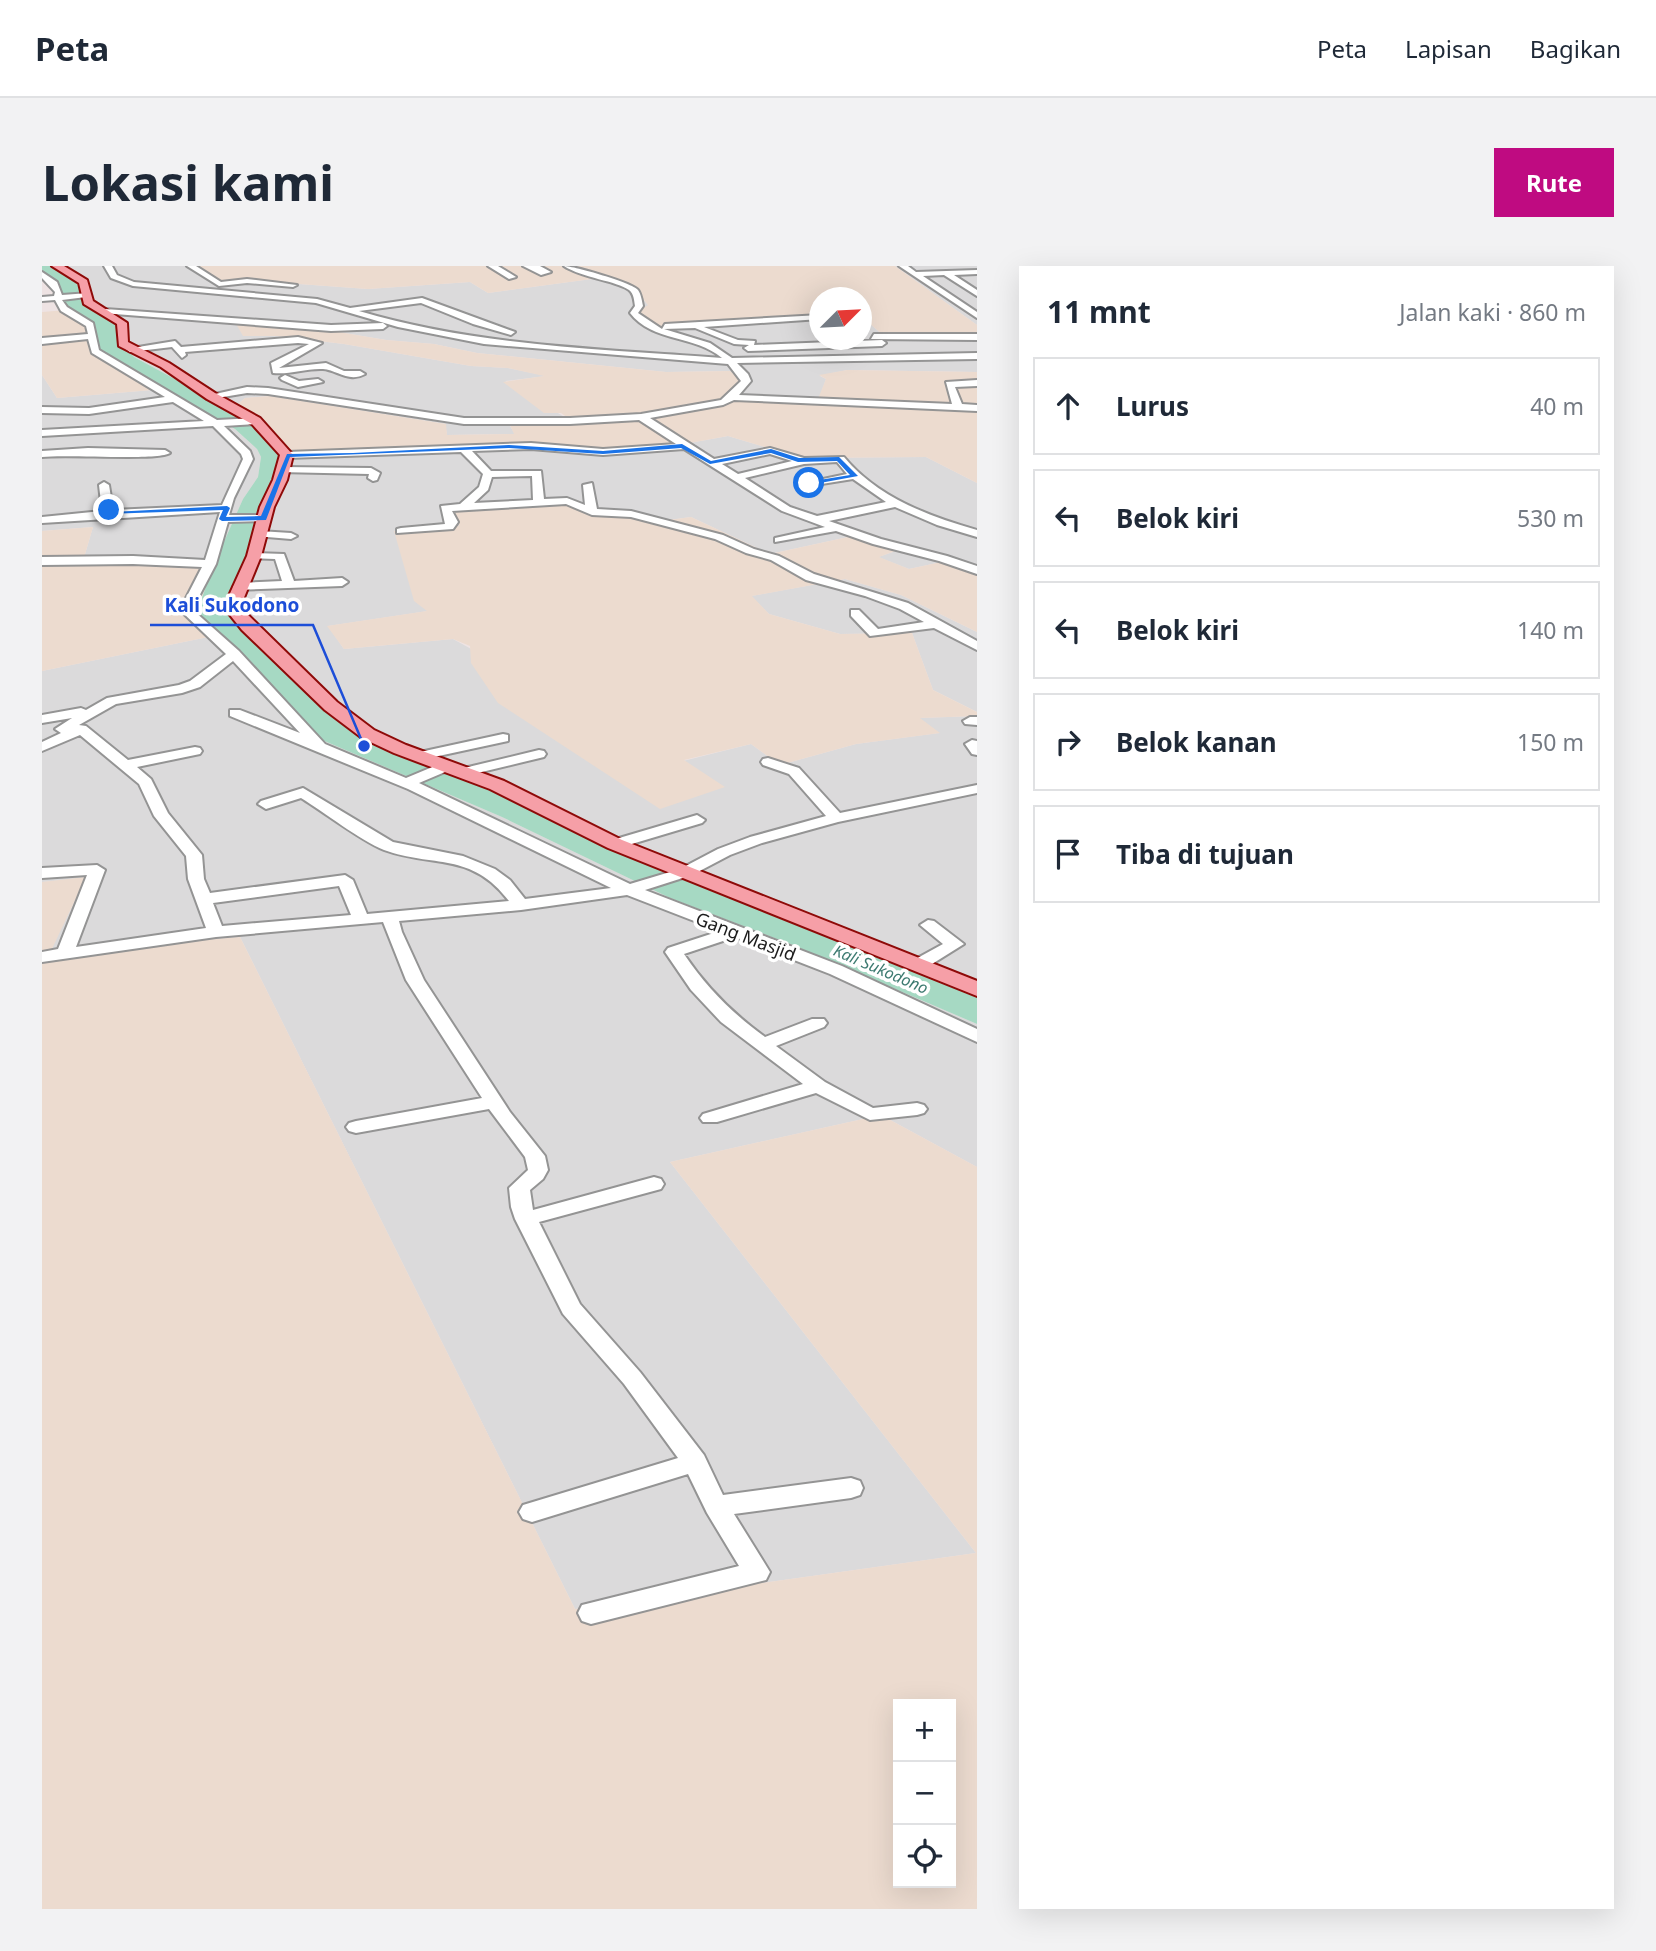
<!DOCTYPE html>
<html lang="id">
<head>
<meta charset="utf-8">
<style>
  body { margin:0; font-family:"Noto Sans",sans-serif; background:#f2f2f3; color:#1f2937 }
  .controls { position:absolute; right:21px; bottom:21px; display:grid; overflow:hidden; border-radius:0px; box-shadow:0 7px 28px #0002 }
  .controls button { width:63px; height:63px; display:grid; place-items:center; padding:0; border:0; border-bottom:2px solid #e0e1e3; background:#fff; color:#1f2937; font:35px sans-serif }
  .compass { position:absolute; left:767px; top:21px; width:63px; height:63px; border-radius:50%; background:#fff; box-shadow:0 7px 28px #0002; rotate:66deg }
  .stop { position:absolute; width:21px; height:21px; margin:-16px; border:5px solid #1a73e8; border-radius:50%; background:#fff }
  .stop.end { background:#1a73e8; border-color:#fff; box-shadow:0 2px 7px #0008 }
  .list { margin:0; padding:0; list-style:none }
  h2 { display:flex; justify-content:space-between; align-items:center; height:91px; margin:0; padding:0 28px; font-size:30px }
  h2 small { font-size:23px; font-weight:400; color:#747a83 }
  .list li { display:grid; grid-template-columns:46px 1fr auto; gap:21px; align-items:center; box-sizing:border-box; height:98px; margin:0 14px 14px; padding:0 14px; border:2px solid #e0e1e3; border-radius:0px }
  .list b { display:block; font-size:26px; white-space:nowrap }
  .list em { font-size:23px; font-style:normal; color:#747a83 }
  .icon { flex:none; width:38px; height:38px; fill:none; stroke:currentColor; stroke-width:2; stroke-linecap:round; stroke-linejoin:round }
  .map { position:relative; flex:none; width:935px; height:1643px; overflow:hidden; border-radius:0px }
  header { display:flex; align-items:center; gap:42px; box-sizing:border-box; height:98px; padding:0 35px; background:#fff; border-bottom:2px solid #e0e1e3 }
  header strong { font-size:33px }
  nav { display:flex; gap:38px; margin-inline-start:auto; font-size:24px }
  .intro { display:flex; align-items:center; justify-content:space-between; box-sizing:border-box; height:168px; padding:0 42px }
  h1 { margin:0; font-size:49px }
  .button { padding:18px 32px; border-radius:0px; background:#bf0b81; color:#fff; font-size:24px; font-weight:700 }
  main { display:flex; gap:42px; padding:0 42px }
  aside { flex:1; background:#fff; border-radius:0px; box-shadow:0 7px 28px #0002 }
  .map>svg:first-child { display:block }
  .residential { fill:#dbdadb }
  .farmland { fill:#ecdbcf; fill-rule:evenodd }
  .water { fill:#a6d9c3 }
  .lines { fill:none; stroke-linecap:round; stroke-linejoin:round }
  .minor-casing { stroke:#949494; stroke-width:4 }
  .major-casing { stroke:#8e0a08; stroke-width:4 }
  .minor { fill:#fff; fill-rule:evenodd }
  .major { fill:#f69fa7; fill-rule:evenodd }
  .route { fill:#1a73e8 }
  .labels { text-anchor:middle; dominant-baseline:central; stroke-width:7; stroke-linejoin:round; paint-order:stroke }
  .far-water-label { font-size:16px; font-style:italic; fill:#3c7a70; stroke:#fff }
  .street-label { font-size:18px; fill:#1d1d1d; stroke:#fff }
  .leader { fill:none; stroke:#1d4ed8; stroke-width:2.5 }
  .callout-dot { fill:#1d4ed8; stroke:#fff; stroke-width:2.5 }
  .callout-label { font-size:19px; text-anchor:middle; font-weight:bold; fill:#1d4ed8; stroke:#fff; stroke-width:7; stroke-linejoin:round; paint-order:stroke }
</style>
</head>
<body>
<header>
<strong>Peta</strong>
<nav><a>Peta</a><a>Lapisan</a><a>Bagikan</a></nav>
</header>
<div class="intro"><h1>Lokasi kami</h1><a class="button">Rute</a></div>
<main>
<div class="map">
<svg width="935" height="1643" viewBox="0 0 935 1643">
  <rect width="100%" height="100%" fill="#eee3e3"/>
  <path class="residential" d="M14,0H151L201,14L326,23L428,16L446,27L557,12L578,15L591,21L606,39L777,50L778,74H820V51L841,69L935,68V106L805,104L778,110L784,113L775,138L686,133L688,105L624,106L435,87L392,78L344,74L279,63L202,70H235L302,78L429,100L466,102L505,110L463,115L534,158L468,160L473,168L405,169L403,158L228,130L203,132L196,138L219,150L251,187L505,177L556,184L631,180L686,170L759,192L884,191L935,217V307L904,295L867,303L836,291L851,286L806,271L728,288L649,251L612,256L550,248L522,238L413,243L418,260L353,265L386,345L286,360L302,383L411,373L682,521L641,495L709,478L738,499L814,478L897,467L877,452L935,450V727L608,596L313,463L194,353V317L236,212L207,153L92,91L41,33L35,18Z
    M853,0H935V59Z
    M0,109L15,132L122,123L193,163L215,183L219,191L216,211L201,233L172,298L41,295L51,261L0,265Z
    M803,313L859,329L935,366V446L891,424L870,367L798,368L727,348L709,330Z
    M176,369L280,474L460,551L628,632L748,678L935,758V901L839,849L628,896L934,1287L533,1343L198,671L7,687L44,612L0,616V405Z"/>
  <path class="farmland" d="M151,0H853L935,59V68L841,69L820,51V32H778L777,50L617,60L599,52L596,45L606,39L591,21L578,15L557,12L446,27L428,16L326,23L201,14L177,16Z
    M25,44L53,61V82L122,123L15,132L0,109V46Z
    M193,56L279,63L344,74L392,78L435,87L624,106L688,105L700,113L687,133L774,138L784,113L777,109L805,104L935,106V217L884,191L759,192L686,170L631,180L555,184L505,177L251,187L219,150L196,138L203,132L228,130L404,158L405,169L472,168L468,159L533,157L519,147H502L461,116L502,110L466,102L429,100L302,78L235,70H201Z
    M522,237L550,248L581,247L612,256L649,251L728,288L806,271L853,285L837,291L867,303L904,295L935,307V366L859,329L803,313L710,330L727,348L798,368L870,367L891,424L935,446V450L878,452L898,467L814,478L738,499L709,478L642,494L683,521L618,543L456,437L429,397L428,380L411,373L302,383L285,360L385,345L372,335L352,265L417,260L412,243Z
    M51,261L41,295L172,298L156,343L176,369L0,405V265Z
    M44,611L8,687L198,671L533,1343L934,1287L628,896L839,849L935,901V1643H0V616ZM856,1438H909V1617H856Z"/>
  <path class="water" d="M0,0H14L35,18L41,33L74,58L78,76L92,91L207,153L243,191L189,336L313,463L363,488L504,548L935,727V758L748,678L628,632L460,551L280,474L160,353L156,343L172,298L201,233L216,211L219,191L215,183L193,163L53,82V61L25,44L13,17L0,5Z"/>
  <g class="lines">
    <defs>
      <path id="minor" d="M62,0H70L75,9L92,16L275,33L308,42L380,32L473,66L469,69L431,58L379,37L317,45C435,80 558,83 680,92C653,69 610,76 588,47L593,40C592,34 592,28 587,24C575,15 540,12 522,0C532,0 591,17 596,24C599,28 600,35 601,40L596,47L620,63L623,58L778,49V53L662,61L696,74L713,75L712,79L840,74L844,77L840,80L706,85L702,82L707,79L692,78L653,62L622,63L668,77L690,92L935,87V93L695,97L706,108L709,115L697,129L910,138L904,116L935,114V120L913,121L920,138L935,139V145L692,134L681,139L608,152L672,193L728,182L762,192L802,191C835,231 886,250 935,264V271L895,259L853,241L787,255L839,273L905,290L935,300V308L897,295L831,278L794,265L733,276V272L783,261L740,245L642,183L561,189L489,183L430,185L449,205H499L502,233L525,232L543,239L541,219L550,217L555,243L589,245L681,269L712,283L737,290L772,308L866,337L935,375V384L892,362L828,370L809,350V344H817L836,363L882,356L858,343L823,330L764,314L729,294L704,287L673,273L589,251L550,249L524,238L410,245L416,256L411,263L355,267V263L359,262L403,258L399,240L418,238L437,221L441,208L419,186L245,192L240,189L245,186L489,177L561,183L634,178L597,154L528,158H422L226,128L205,127L169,133L164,130L205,121L226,122L422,152H528L599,148L679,134L699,115L686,98L442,78L356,61L274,37L91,20L69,12ZM728,188L750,195L696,208L680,198ZM795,196L805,208L762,217L767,220L811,213L844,236L775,250L748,241L703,212L762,198ZM490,210L491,234L432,237L446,224L450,211Z
        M145,0H154L179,16L205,13L255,19L251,21L205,17L177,20Z
        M446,0H456L474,11L467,13Z
        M481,0H498L509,6L499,9Z
        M857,0H866L874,6L935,4V8L912,9L935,24V30L902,9L881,10L935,46V52Z
        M0,6L15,16L20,29L47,27L44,31L20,34L25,41L51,57L57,84L175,154L214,152L219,155L214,158L182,160L208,185L211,193L192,232L187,249H222L228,252L222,255L186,256L174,298L154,336L152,345L197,385L283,478L364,512L400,497H410L412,500L410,503L377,517L588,618L638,603L676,583L708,571L784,550L747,508L721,499L719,496L721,493L726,492L757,502L798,547L935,519V527L796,556L720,577L688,589L650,609L603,624L800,700L935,763V776L788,708L693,671L642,688C665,722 690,747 723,771L770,753H782L785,757L782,761L734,780L783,816L831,842L875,837L882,839L885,843L882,847L875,849L828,854L774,827L675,856H661L658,852L661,848L761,818L679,756L649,724L623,686L626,682L678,665L585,629L479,644L357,655L360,666L382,714L468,846L503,890L506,904L501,913L488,924L491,944L612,911L619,913L622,918L619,923L497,956L538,1038L598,1106L662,1189L681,1229L809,1212L818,1215L821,1222L818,1229L809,1232L692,1248L728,1306L724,1314L549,1358L540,1355L536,1347L540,1339L697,1300L665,1247L646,1208L490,1256L481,1253L477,1246L481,1239L636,1192L582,1118L521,1048L473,953L469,941L467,922L486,904L483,891L447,843L314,867L307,865L304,861L307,857L314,855L440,832L364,714L341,656L174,671L0,696V686L16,683L45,609L0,612V602L55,599L63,604L34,681L164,662L146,613L144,590L112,550L97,518L38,469L0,485V476L19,467L13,463L30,452L0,457V449L39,442L44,444L65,432L137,419L148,415L184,388L140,346L142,336L160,301L91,298L0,299V291L91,290L163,294L178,246L0,257V251L60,245L57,219L62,216L67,219L71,244L180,239L201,193L199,188L171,160L0,170V164L162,155L131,136L47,148L0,147V141L47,142L123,131L50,87L46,73L0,78V72L46,68L44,60L19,45L13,34L0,35V31L12,30L13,26L0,12ZM191,395L258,467L198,444H188V450L366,523L569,622L483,633L468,614L453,603L421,590L351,576L261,522L219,535L216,538L224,543L259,532C282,546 319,575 342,584C391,602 429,585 467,635L325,648L311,614L303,609L168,627L162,613L160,589L126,547L109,513L95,501L158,488L160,485L158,482L153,481L86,494L44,460L37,459L74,438L140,427L158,421ZM297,620L309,649L180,660L171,637Z
        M63,43L289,59L341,57L345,60L341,63L289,65L60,47Z
        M832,68H935V74L829,73Z
        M256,71L280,77L237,102L284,97L302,105H318L323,108C307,117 295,104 281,103C264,102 247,109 231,107L229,97L267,78L256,77L143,86L144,89L140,92L130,81L88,86L84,83L133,75L139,81Z
        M243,109L257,115L276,113L281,116L256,121L240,114L238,112Z
        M46,182L123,184L128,187C116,195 25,188 0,191V185Z
        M241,201L329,202L338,207L335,214L331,215L326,212L327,208L237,206L236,204Z
        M217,265L249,267L255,270L249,273L213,270L211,268Z
        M212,287L242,288L252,315L300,312L306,316L300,320L193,324L191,321L197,317L240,315L233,293L208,292L206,290Z
        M928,451H935V459L923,458L921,455Z
        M461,468L466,469V475L378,494L371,490L378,486Z
        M930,474L935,475V489L930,488L923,478Z
        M497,484L502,485L504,488L502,491L423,510L416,506L418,503Z
        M655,549L663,554L660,557L573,583L565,578L567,575Z
        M886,654L892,655L922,678L882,703H870L867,699L870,695L901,678L878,659Z"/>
      <path id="major" d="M10,0H22L45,14L51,35L85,57L86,76L127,97L173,127L218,152L251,189L245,214L232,241L219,290L201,334L200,343L295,436L332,464L364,479L462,515L580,574L935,715V730L566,582L448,523L352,487L320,472L283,444L200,364L184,344L185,334L205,290L218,241L231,214L238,189L210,158L165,133L119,101L77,80L75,58L42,38L37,17Z"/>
    </defs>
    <use href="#minor" class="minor-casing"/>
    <use href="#major" class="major-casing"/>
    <use href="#minor" class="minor"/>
    <use href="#major" class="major"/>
  </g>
  <path class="route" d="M640,178L669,195L729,183L757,192L797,191L816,210L767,219L765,216L808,209L795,195L756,196L729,187L668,198L639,182L561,188L467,182L248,191L224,254L180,255L177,253L181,244L63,248L67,242L70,246L185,240L188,242L184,251L219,250L245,188L311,187L467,179L561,185Z"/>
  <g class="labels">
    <g class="far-water-label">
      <text transform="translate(839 703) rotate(23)">Kali Sukodono</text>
    </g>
    <g class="street-label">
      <text transform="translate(704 670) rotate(21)">Gang Masjid</text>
    </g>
  </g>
  <path class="leader" d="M322 480L271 359H108"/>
  <circle class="callout-dot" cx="322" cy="480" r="7"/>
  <g class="callout-label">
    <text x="190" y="346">Kali Sukodono</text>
  </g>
</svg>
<div class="controls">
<button>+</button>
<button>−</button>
<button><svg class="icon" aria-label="locate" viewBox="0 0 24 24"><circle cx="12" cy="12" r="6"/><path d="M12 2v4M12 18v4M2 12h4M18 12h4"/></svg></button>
</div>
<svg class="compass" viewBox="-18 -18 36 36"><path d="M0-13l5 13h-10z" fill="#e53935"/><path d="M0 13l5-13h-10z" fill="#747a83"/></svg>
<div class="stop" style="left:767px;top:217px"></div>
<div class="stop end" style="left:67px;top:244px"></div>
</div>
<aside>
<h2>11 mnt<small>Jalan kaki · 860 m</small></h2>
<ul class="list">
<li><svg class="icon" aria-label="ahead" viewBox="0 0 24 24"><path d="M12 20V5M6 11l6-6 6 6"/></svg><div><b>Lurus</b></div><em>40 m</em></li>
<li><svg class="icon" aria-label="left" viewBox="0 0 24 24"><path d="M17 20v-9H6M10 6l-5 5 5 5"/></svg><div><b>Belok kiri</b></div><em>530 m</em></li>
<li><svg class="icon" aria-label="left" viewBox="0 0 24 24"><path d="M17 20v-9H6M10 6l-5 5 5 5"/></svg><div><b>Belok kiri</b></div><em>140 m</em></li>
<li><svg class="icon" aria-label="right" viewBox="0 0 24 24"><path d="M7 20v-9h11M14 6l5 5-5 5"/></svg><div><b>Belok kanan</b></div><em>150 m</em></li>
<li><svg class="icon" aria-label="arrive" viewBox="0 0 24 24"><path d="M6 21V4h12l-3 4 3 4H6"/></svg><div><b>Tiba di tujuan</b></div></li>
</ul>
</aside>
</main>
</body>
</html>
